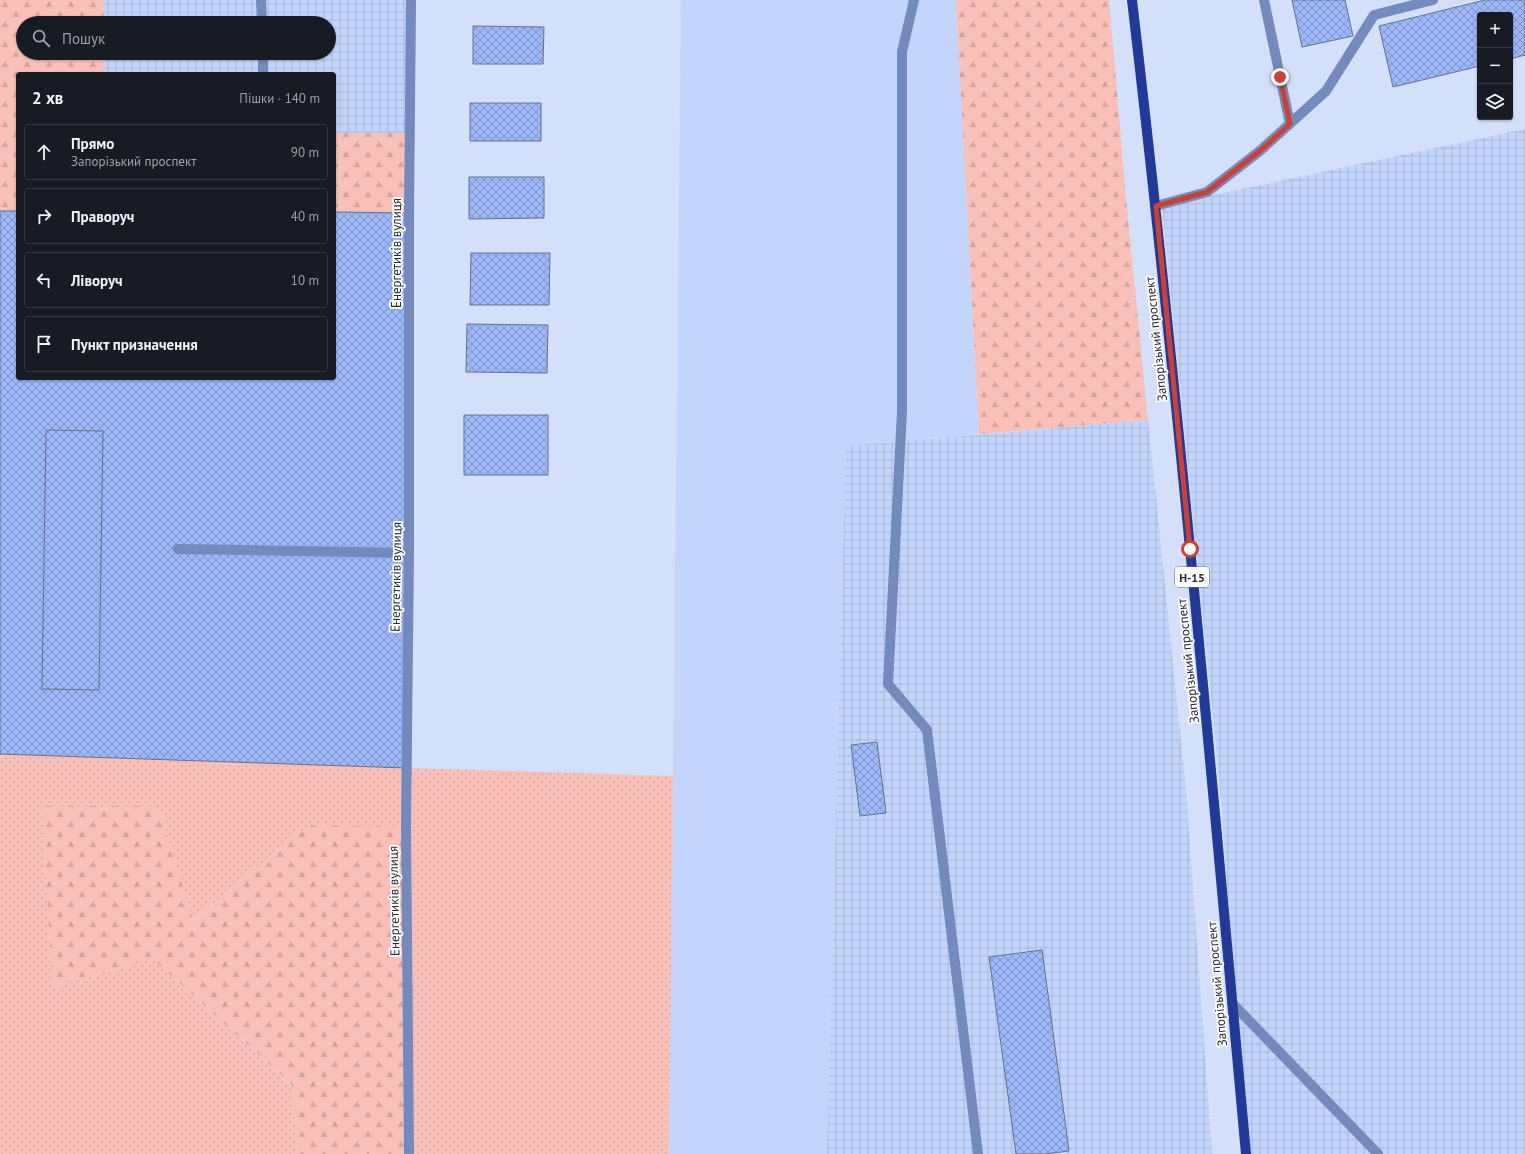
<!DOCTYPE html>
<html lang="uk">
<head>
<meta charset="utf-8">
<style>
  body { margin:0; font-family:"PT Sans",sans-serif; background:#242831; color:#f1f3f6 }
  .controls { position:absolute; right:12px; top:12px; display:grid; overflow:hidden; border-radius:4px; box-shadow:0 1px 3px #0004 }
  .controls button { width:36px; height:36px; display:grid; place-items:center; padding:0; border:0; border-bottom:1px solid #363941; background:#171b24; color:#f1f3f6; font:20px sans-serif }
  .stop { position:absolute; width:12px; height:12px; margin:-9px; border:3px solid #cd4034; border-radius:50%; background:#fff }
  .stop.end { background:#cd4034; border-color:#fff; box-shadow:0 1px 4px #0008 }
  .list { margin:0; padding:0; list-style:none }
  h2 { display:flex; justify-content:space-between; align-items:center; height:52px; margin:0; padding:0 16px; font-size:17px }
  h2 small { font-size:13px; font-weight:400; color:#9ea1a6 }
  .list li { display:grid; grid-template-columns:26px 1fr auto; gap:12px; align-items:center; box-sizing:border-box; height:56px; margin:0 8px 8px; padding:0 8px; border:1px solid #363941; border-radius:4px }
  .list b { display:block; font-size:15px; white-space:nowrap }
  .list p { margin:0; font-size:13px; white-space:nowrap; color:#9ea1a6 }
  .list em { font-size:13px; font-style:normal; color:#9ea1a6 }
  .icon { flex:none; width:22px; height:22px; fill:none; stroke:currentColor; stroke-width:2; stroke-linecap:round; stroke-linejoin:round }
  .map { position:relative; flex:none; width:1525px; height:1154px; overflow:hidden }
  .search { position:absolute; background:#171b24; box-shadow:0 1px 3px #0004; left:16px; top:16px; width:320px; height:44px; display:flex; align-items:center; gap:10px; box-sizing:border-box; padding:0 14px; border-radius:22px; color:#9ea1a6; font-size:15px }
  .panel { position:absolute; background:#171b24; box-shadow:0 1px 3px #0004; left:16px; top:72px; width:320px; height:308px; border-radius:4px }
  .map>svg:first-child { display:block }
  .built { fill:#c4d5fc }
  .industrial { fill:url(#industrial-grid) }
  .grass { fill:url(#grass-dots) }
  .forest { fill:url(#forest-firs) }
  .building { fill:url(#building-cross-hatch); stroke:#65718e }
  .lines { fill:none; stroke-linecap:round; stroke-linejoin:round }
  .minor { stroke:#7489bc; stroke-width:10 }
  .major { stroke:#213a97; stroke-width:10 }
  .route { stroke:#cd4034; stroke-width:5 }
  .labels { text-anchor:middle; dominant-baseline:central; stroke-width:3.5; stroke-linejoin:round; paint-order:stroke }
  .shield { fill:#fff; stroke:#666a72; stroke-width:1 }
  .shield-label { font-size:12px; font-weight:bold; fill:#252a36 }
  .street-label { font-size:13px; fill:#252a36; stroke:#fff }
</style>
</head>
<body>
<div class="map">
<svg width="1525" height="1154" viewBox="0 0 1525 1154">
  <defs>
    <pattern id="industrial-grid" width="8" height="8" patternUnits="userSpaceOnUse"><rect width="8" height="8" fill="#c4d5fc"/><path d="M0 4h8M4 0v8" fill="none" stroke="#a8b7d9"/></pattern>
    <pattern id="grass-dots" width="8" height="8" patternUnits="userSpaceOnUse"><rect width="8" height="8" fill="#f8c0b8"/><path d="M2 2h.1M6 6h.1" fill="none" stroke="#d4a59f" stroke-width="1.8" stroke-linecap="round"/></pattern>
    <pattern id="forest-firs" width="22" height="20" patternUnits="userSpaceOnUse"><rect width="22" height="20" fill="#f8c0b8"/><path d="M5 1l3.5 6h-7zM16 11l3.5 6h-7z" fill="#d4a59f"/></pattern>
    <pattern id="building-cross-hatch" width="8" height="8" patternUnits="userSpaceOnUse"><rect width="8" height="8" fill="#9cb6f7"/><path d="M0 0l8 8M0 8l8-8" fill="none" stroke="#7f94c9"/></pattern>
  </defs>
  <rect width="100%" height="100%" fill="#d4dff9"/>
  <path class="built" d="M681,0H956L979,434L846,446L827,1154H669Z"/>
  <path class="industrial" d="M103,0H411L410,133H334V74H105L104,53H329V23H104Z
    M1525,129V1154H1247L1220,787L1162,206Z
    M1148,420L1186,790L1212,1154H827L846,446Z"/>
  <path class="grass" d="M0,754L406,768L673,776L669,1154H409L309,825L192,921L159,806H42L52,988L153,959L292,1086L297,1154H0Z"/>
  <path class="forest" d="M0,0H103L104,23H23V53H104L105,74H18V211H0Z
    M956,0H1109L1127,209L1148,420L979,434Z
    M334,133H410L409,213L334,212Z
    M42,806H159L193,921L309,825L406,827L409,1154H297L292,1085L153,959L52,988Z"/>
  <path class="building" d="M1292,0H1345L1353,36L1302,47Z
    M1485,0H1525V55L1510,59V15H1480V66L1393,87L1379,26Z
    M473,26L544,27L543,64H473Z
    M470,103H541V141H470Z
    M469,177H544V218L469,219Z
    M0,211H18V378H334V212L409,213L406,768L0,754Z
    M471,253H550L549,305H470Z
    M467,324L548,325L547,373L466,372Z
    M464,415H548V475H464Z
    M46,430L103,431L99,690L42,689Z
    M877,742L886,813L860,816L851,745Z
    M1042,950L1069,1151L1044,1154H1016L989,957Z"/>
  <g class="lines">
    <path class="minor" d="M261,0L262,23
      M914,0L902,52V411L888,684L927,730L978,1154
      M1264,0L1290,124
      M263,53V74
      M1156,206L1207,192L1261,150L1326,91L1374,15L1433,0
      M178,549L409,553
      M1232,1003L1378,1154
      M409,1154L406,827L409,553V213L411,0"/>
    <path class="major" d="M1132,0C1177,384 1211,769 1246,1154"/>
  </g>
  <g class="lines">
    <path class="route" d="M1190,549L1156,206L1207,192L1261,150L1290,124L1280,77"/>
  </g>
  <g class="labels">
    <rect class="shield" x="1175" y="567" width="34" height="20" rx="3"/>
    <g class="shield-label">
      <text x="1192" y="577">Н-15</text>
    </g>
    <g class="street-label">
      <text transform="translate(396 253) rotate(-90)">Енергетиків вулиця</text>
      <text transform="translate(1156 339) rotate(-96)">Запорізький проспект</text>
      <text transform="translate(396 577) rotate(-89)">Енергетиків вулиця</text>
      <text transform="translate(1188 661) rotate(-96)">Запорізький проспект</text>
      <text transform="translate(394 901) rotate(-91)">Енергетиків вулиця</text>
      <text transform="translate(1217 984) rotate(-95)">Запорізький проспект</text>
    </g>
  </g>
</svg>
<div class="controls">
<button>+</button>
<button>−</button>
<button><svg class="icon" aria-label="layers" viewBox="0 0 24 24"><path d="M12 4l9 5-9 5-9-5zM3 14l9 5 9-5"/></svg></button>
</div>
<div class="stop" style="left:1190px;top:549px"></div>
<div class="stop end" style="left:1280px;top:77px"></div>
<div class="search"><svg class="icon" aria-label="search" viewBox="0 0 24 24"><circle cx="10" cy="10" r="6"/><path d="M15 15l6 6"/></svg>Пошук</div>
<section class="panel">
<h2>2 хв<small>Пішки · 140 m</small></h2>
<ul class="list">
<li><svg class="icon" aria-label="ahead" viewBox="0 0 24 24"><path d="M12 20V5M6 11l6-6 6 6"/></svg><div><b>Прямо</b><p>Запорізький проспект</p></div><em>90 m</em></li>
<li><svg class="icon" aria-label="right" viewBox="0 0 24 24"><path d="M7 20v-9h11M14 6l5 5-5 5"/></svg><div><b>Праворуч</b></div><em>40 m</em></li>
<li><svg class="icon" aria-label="left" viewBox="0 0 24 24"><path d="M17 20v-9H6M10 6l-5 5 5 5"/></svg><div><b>Ліворуч</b></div><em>10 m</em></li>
<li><svg class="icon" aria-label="arrive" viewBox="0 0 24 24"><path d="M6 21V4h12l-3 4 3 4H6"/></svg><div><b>Пункт призначення</b></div></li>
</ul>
</section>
</div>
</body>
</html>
